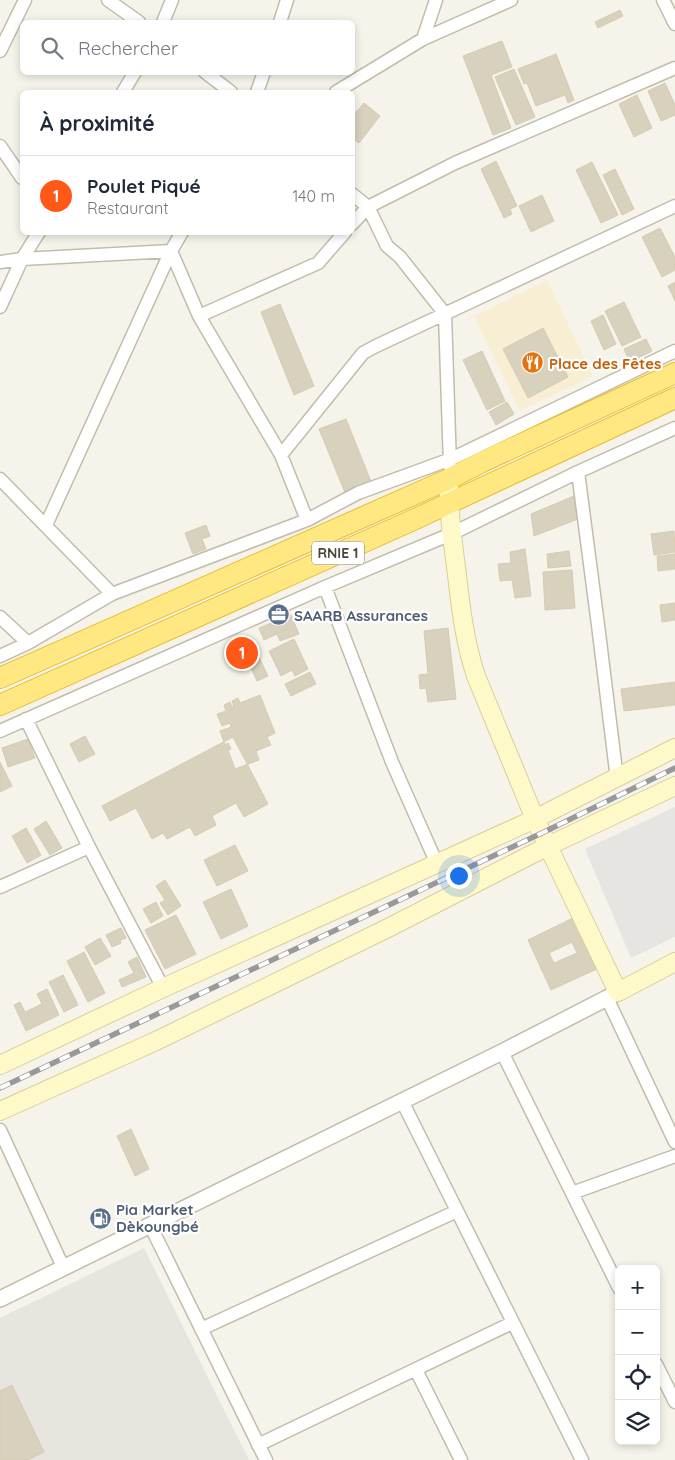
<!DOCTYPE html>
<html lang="fr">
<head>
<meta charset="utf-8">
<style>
  body { margin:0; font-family:Quicksand,sans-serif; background:#f2f2f3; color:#1f2937 }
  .controls { position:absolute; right:15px; bottom:15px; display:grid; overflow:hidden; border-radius:8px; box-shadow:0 2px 8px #0003 }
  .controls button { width:45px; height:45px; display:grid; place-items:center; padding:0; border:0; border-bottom:1px solid #e0e1e3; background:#fff; color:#1f2937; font:25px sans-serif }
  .you { position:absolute; left:458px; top:875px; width:18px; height:18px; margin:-12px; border:4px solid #fff; border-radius:50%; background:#1a73e8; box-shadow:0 0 0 8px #1a73e833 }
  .badge { display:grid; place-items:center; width:32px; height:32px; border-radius:50%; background:#ff5817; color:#fff; font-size:16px; font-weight:700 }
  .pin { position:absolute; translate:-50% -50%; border:2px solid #fff; box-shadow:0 1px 5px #0006 }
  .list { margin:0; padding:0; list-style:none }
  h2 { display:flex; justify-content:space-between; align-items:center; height:65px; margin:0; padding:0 20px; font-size:21px }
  h2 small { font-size:16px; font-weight:400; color:#747a83 }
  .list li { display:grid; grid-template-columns:32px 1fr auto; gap:15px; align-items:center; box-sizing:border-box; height:80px; padding:0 20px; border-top:1px solid #e0e1e3 }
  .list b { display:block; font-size:19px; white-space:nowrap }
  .list p { margin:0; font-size:16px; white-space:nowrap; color:#747a83 }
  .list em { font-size:16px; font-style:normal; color:#747a83 }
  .icon { flex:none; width:28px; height:28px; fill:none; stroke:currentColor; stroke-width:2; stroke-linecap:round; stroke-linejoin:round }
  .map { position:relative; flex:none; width:675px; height:1460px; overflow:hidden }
  .search { position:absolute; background:#fff; box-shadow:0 2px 8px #0003; left:20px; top:20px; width:335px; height:55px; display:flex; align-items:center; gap:12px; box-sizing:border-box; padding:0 18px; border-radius:8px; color:#747a83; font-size:19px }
  .panel { position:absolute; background:#fff; box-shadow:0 2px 8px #0003; left:20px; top:90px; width:335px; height:145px; border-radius:8px }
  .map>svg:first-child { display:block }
  .commercial { fill:#f8eed4 }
  .industrial { fill:#e8e5de }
  .parking { fill:#e7e5e1 }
  .building { fill:#d8d1be; stroke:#d4cbb1; fill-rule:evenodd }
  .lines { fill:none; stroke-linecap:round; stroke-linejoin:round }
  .minor-casing { stroke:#c2bdab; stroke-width:15 }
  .tertiary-casing { stroke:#c2bdab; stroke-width:18 }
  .secondary-casing { stroke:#d8cf97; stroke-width:20 }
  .trunk-casing { stroke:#e8bd31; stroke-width:22 }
  .minor { stroke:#fff; stroke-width:12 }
  .tertiary { stroke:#fff; stroke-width:15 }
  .secondary { stroke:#fff9ca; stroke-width:18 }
  .trunk { stroke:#ffe882; stroke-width:20 }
  .rail-casing { stroke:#999; stroke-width:5.5 }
  .rail { stroke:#fff; stroke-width:4; stroke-dasharray:11; stroke-linecap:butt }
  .labels { text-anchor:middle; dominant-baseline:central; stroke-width:4.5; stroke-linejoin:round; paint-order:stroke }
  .shield { fill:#fff; stroke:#807d73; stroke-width:1 }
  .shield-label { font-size:14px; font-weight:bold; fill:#4a4537 }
  .food-label { font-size:15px; font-weight:bold; fill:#c56008; stroke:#fff; text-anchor:start }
  .service-label { font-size:15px; font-weight:bold; fill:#4e5e75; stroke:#fff; text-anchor:start }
</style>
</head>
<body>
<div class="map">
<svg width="675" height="1460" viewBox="0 0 675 1460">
  <rect width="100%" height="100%" fill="#f6f4ea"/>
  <path class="commercial" d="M547,280L593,376L520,411L474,316Z"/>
  <path class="industrial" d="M144,1248L249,1460H0V1318Z"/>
  <path class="parking" d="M675,807V937L631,958L585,849Z"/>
  <path class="building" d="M620,10L623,16L598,28L595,22Z
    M502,41L512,67L491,75L511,128L493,135L463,56Z
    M556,54L574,100L568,103L565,95L536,106L527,83L524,84L518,69Z
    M514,69L535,117L516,125L495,77Z
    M665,83L675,105V115L661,121L648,91Z
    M637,95L652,128L634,137L619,104Z
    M364,103L380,116L359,143L352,138V117Z
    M496,161L517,206L510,209L512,214L504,218L481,169Z
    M592,162L618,215L601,223L576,170Z
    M615,169L634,209L622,215L603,175Z
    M542,195L554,221L531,232L519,206Z
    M660,228L675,257V270L662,277L642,237Z
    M675,282V301L668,286Z
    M624,302L641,337L622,346L605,311Z
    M280,304L314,386L294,395L261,312Z
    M603,315L616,344L604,350L591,321Z
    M543,328L568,377L528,398L503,349Z
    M646,339L652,351L630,362L624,349Z
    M482,351L505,401L487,410L463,360Z
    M507,402L514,414L496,425L489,412Z
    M346,419L372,484L346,495L319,429Z
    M574,496L578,519L534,536L531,514Z
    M206,525L210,536L202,539L206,549L193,554L185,533Z
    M674,531L675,552L654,555L651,534Z
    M525,549L531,596L515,598L512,580L500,581L498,564L511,563L510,552Z
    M569,551L571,566L548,568L547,554Z
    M675,554V569L658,571L657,556Z
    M572,570L575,608L545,610L543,572Z
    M675,603V620L662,622L660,605Z
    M291,615L299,634L280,641L277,634L264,640L259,628Z
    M448,628L456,699L428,702L426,688L420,689L419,675L428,674L424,631Z
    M294,639L308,669L295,676L292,670L281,676L269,651Z
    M254,647L268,676L257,681L244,652Z
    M310,672L316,684L291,696L285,684Z
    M675,682V705L624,711L621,689Z
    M260,695L275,733L267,737L271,745L256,751L259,760L235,769L228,750L231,749L228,743L225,745L220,731L231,727L230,723L222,726L217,714L226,711L224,705L230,702L232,707H234L232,701L238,698L240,703Z
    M85,736L95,754L79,762L70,744Z
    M233,737L268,804L244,817L236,803L212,816L216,825L195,836L190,827L167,839L163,833L152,839L136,808L110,821L102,806Z
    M28,739L35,758L8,767L2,748Z
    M0,762L12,786L0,792Z
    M46,821L62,848L50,855L34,829Z
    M26,828L41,855L27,863L12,836Z
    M235,845L248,871L217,886L204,860Z
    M165,880L181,906L168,915L160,903L165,900L156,886Z
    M231,889L248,926L221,939L203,902Z
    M156,902L163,916L151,923L143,909Z
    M176,915L196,954L165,969L145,930Z
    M575,917L599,968L551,990L528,940ZM572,942L577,953L554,963L549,953Z
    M121,928L126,938L120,940L121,943L112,947L106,935Z
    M100,938L111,956L95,965L85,947Z
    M84,952L105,993L88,1002L67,961Z
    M137,957L146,977L122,987L119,980L134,973L128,962Z
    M63,975L78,1005L64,1012L49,982Z
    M47,989L59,1015L26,1031L14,1005L20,1002L25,1012L42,1004L37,994Z
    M131,1129L149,1169L135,1176L117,1136Z
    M12,1385L44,1452L28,1460H0V1391Z"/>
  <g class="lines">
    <defs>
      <path id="minor" d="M108,0L139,22
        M663,0L675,24
        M163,22L172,0
        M280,22L287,0
        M423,39L436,0
        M0,51L25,0
        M205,72L231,92
        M123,92L135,72
        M257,92L264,72
        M336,92L423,39L511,0
        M0,146L22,178
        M352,194L368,207L387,246L400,257L445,314L450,466
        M352,224L368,207L455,163L675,68
        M171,251L199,316L281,455L307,520
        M0,262L22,259L171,251
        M0,307L22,259L39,232
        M199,316L318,263L345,232
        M281,455L363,353L376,346L675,206
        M578,472L598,625L617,779
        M0,479L112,594
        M46,525L171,251L182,232
        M325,587L392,762L437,864
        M0,617L28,643
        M0,656L28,643L112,594L307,520L358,493L451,459L675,351
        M26,719L89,847L163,988
        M0,731L325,587L451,534L578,472L675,428
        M0,887L89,847
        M607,998L675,1142
        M502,1052L619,1288
        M402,1101L582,1460
        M0,1130L63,1267
        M572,1193L675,1156
        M150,1225L266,1460
        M201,1329L457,1211
        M656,1364L675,1402
        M416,1370L461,1460
        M258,1445L512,1323"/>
      <path id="tertiary" d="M0,1299L502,1052L607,998L618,992"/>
      <path id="secondary" d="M449,479C448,511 453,543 457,575C461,610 465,643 476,676L535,819L618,992L675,962
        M0,1065L163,988L535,819L675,748
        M0,1111L156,1041L388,928L548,846L675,786"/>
      <path id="trunk" d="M0,678L449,479L484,461L675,373
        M0,705L413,520L675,398"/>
    </defs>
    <use href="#minor" class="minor-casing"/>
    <use href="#tertiary" class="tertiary-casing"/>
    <use href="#secondary" class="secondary-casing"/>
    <use href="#trunk" class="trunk-casing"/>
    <use href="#minor" class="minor"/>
    <use href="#tertiary" class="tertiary"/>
    <use href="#secondary" class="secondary"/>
    <use href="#trunk" class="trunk"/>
    <defs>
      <path id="rail" d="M0,1088L542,833L675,768"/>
    </defs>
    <use href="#rail" class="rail-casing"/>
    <use href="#rail" class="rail"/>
  </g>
  <defs>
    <symbol id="restaurant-disc" viewBox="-11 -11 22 22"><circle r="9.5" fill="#e8710a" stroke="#fff"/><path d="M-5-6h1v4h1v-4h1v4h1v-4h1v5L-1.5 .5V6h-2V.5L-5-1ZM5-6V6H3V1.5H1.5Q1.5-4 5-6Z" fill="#fff"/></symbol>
    <symbol id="office-disc" viewBox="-11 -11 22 22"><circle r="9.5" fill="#5c6f8a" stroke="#fff"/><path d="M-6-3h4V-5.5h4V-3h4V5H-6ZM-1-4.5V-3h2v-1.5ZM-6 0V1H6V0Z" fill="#fff"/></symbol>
    <symbol id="fuel-disc" viewBox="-11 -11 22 22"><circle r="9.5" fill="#5c6f8a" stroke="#fff"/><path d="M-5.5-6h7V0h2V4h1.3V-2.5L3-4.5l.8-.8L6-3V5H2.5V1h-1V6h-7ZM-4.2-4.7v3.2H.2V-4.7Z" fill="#fff"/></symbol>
  </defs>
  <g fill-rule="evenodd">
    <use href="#restaurant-disc" x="520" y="350" width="25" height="25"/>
    <use href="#office-disc" x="266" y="602" width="25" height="25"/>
    <use href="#fuel-disc" x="88" y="1206" width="25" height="25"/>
  </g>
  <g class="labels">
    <rect class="shield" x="312" y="541.5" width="52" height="23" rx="4"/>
    <g class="shield-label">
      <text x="338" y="553">RNIE 1</text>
    </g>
    <g class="food-label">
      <text x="549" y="363">Place des Fêtes</text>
    </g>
    <g class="service-label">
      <text x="294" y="615">SAARB Assurances</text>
      <text x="116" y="1209">Pia Market<tspan x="116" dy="17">Dèkoungbé</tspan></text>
    </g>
  </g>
</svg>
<div class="controls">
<button>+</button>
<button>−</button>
<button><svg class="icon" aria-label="locate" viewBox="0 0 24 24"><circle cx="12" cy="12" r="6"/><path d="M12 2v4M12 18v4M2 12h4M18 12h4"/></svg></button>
<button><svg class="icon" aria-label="layers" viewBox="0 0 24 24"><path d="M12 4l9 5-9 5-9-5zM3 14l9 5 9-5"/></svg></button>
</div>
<div class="you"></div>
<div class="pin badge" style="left:242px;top:653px">1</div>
<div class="search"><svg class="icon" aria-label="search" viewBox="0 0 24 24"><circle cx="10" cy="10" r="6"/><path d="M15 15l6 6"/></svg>Rechercher</div>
<section class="panel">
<h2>À proximité<small></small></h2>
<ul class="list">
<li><span class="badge">1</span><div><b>Poulet Piqué</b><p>Restaurant</p></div><em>140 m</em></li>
</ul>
</section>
</div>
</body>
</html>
